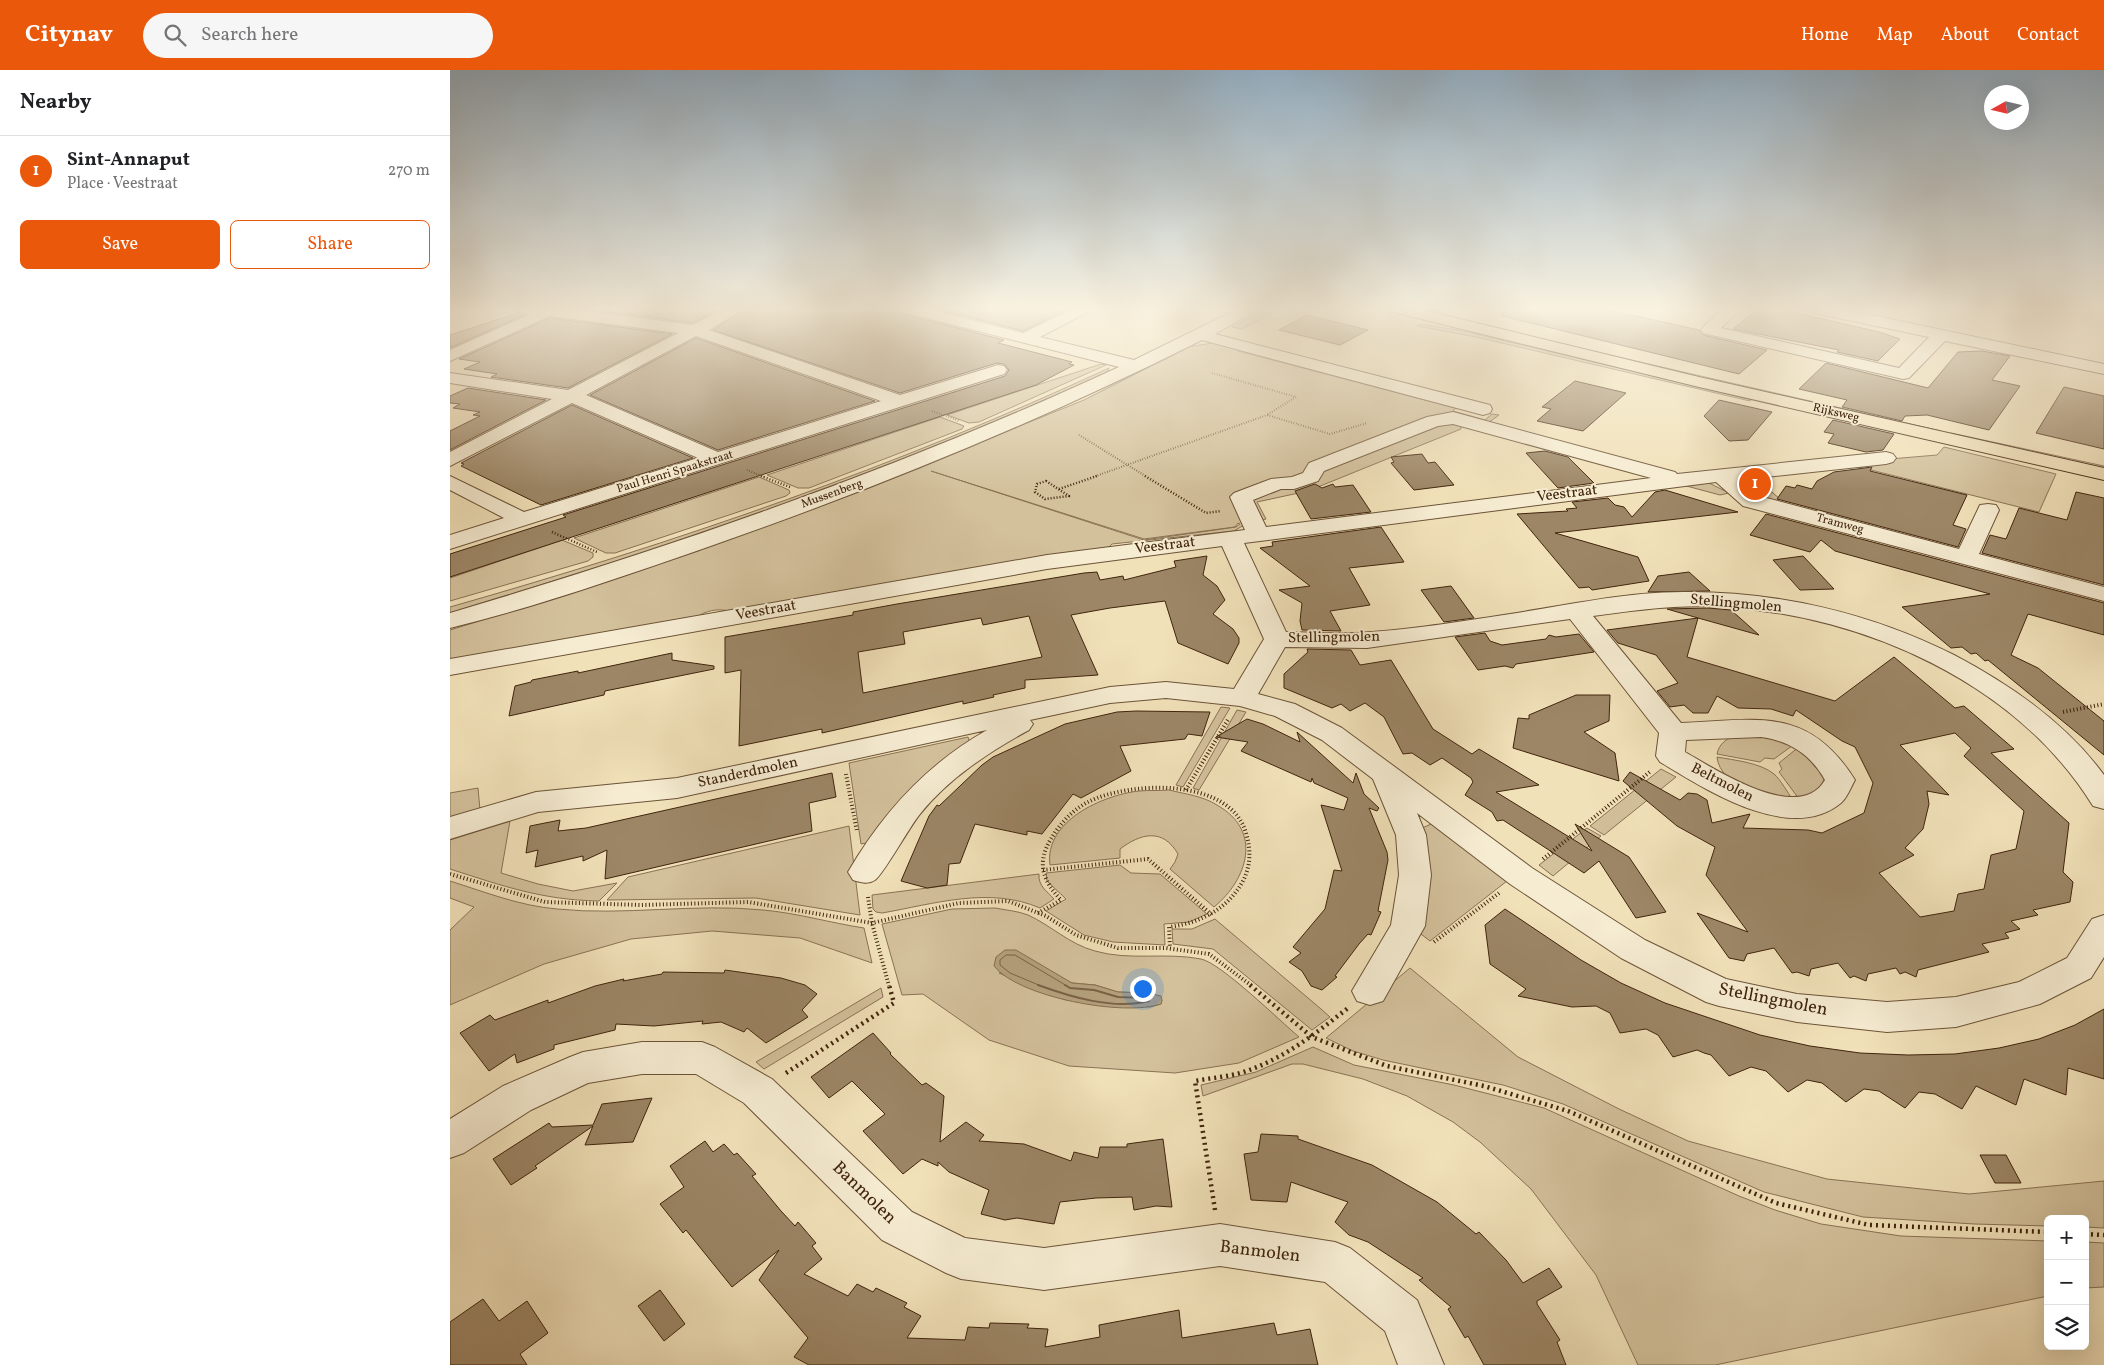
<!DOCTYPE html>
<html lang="en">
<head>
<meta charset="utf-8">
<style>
  body { margin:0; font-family:Vollkorn,serif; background:#f6f6f6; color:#202124 }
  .controls { position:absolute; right:15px; bottom:15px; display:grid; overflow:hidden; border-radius:8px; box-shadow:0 5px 20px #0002 }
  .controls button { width:45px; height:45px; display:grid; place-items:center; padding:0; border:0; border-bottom:1px solid #e0e0e0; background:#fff; color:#202124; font:25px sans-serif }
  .compass { position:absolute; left:1534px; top:15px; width:45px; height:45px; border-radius:50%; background:#fff; box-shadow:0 5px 20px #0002; rotate:262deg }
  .you { position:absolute; left:692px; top:918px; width:18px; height:18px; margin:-12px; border:4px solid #fff; border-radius:50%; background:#1a73e8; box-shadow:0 0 0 8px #1a73e833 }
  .badge { display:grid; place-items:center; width:32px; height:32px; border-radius:50%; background:#ea580c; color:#fff; font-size:16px; font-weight:700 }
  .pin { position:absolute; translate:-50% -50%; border:2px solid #fff; box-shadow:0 1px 5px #0006 }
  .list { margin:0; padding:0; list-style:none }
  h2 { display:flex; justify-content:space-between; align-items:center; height:65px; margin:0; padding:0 20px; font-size:21px }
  h2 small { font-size:16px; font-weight:400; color:#757577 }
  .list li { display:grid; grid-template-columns:32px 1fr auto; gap:15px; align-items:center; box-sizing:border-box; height:70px; padding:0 20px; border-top:1px solid #e0e0e0 }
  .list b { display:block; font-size:19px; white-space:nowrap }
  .list p { margin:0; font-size:16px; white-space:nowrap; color:#757577 }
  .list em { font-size:16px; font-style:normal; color:#757577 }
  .actions { display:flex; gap:10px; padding:15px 20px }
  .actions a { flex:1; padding:11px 0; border:1px solid #ea580c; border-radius:8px; text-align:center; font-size:18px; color:#ea580c }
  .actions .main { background:#ea580c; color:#fff }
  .icon { flex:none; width:28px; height:28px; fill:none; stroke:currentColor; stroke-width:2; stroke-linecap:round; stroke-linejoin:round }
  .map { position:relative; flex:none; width:1654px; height:1295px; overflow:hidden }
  header { display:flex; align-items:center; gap:30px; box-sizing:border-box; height:70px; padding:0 25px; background:#ea580c; color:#fff }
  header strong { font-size:24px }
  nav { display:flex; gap:28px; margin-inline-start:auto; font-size:18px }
  .search { width:350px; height:45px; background:#f6f6f6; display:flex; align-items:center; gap:12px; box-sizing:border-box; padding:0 18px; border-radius:28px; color:#757577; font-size:19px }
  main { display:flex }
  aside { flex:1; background:#fff }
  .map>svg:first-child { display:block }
  .green { fill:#d3c19c; stroke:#8a7254; fill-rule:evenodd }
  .water { fill:#b5a17e; stroke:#866f50 }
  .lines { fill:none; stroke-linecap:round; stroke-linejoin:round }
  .shore-far1 { stroke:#7a6245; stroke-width:1 }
  .shore { stroke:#7a6245; stroke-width:2 }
  .building { fill:#9c8666; stroke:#40240c; fill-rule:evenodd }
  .minor-casing { stroke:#6c5337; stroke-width:2 }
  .major-casing { stroke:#40240c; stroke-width:2 }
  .path-far3 { stroke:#40240c; stroke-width:2; stroke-dasharray:0.5 2; stroke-linecap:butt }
  .path-far2 { stroke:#40240c; stroke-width:2.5; stroke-dasharray:1 2; stroke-linecap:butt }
  .path-far1 { stroke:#40240c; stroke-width:4; stroke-dasharray:1 2.5; stroke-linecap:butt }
  .path { stroke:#40240c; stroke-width:4.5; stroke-dasharray:2 4; stroke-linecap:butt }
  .minor { fill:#f6ecd2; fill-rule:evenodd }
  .major { fill:#f1e1b9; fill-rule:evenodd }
  .labels { text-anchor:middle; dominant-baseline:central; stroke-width:4; stroke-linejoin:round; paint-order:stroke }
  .far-street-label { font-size:12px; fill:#40240c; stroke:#f6ecd2 }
  .street-label { font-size:15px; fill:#40240c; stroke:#f6ecd2 }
  .near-street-label { font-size:18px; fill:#40240c; stroke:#f6ecd2 }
</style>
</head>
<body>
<header>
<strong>Citynav</strong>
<div class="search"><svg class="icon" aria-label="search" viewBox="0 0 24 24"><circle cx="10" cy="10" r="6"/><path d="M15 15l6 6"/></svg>Search here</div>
<nav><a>Home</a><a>Map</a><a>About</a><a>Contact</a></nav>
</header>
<main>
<aside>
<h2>Nearby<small></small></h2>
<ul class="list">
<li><span class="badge">1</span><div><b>Sint-Annaput</b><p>Place · Veestraat</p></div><em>270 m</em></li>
</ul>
<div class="actions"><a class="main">Save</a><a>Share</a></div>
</aside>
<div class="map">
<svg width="1654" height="1295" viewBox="0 0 1654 1295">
  <rect width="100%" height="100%" fill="#f1e1b9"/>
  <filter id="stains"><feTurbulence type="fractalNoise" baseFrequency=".004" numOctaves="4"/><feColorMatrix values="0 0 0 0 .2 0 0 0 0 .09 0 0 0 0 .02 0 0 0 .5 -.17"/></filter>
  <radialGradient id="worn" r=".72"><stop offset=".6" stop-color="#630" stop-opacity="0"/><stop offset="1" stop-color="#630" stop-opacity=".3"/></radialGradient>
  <path class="green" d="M819,238H833L792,259L782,257Z
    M957,238H968L1107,273L1491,361L1270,313Z
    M971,254L1013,261L1301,329L1300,331L1026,267L967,256Z
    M762,273L787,277L788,281L1006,338L1003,341L1035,350L1042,344L1049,345L1038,353L1011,356V359L858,421L807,432L816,449L794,455L784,461L662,474L659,477L470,507L278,541C268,538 255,541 247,547L0,591V560L55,543L451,404L634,330L739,277ZM481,401L694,469L785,457L788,453L790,454L786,457L694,470Z
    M651,294L656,295L529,352L519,353L497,345Z
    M659,298L656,304L484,380L251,465L0,543V537C225,473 446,397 659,298Z
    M490,347L514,356L512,359L359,418H348L317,405Z
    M1501,363L1654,396V399L1502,365Z
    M1494,377L1606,404L1589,442L1409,397L1440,389L1487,385Z
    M1303,406L1330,429L1325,433L1314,430L1292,415L1294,409Z
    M309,407L339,420L340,423L336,426L165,483H156L124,468Z
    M1259,413L1279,423L1270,425L1229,414Z
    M112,470L143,483V487L138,491L0,531V508Z
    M771,637L780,638L733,717L726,715Z
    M787,640L796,642L749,720L743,718Z
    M1308,663L1346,673L1324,689L1315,688L1310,692L1267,684C1271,665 1292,664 1308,663Z
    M518,667L520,673L426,771L411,774L399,693Z
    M1350,676L1375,707C1370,721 1363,725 1349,729L1329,702L1332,699L1329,693Z
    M1267,687C1284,690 1311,693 1324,704C1331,710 1337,722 1343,730C1319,729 1270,717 1267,687Z
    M1211,699L1226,707L1154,765L1140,756Z
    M28,718L30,740L0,751V723Z
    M719,720C735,724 753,726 767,735C813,761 798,809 764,837L720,799L725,792L728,784C713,758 691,763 670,779V788L600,795C594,751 653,725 689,721C699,720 709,721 719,720Z
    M60,751L51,803L88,814L123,821L167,813L149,831C92,830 53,816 0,799V770Z
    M981,754L1057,811L980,871L967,861L970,759Z
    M399,756L410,845L306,828L157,830L178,807Z
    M1137,758L1151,766L1103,806L1089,795Z
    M670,795L681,803L710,804L757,844L739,852L714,854L715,875L663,872L634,865L596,841L616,829L597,811L596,803Z
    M589,804C588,816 597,821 604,829L590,838C539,816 484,834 432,843L426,842L423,839L422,825Z
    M0,811C35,822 70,836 107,839C175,846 244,833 313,840C347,843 381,853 414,858L422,893L350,868L262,861L181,869L94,894L0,935V860L24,837L0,828Z
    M545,838C555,840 568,841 578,845C602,856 619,874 645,881C679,891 716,882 751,889C771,893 830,951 849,967L789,993L725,1003L619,996L539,970L473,924L452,925L432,854L502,839ZM549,903L614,909L622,913L645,915L668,922L698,923L712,930L711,934L700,937L616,930L585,920Z
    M765,849L871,939L880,947L862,960L763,879L723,874L722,859H742Z
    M960,898L1068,987L1169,1039L1238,1071L1377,1109L1519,1124L1654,1111V1158L1635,1157V1149H1598V1156L1524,1154L1413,1147L1314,1122L1113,1034L1053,1015L933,990L903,981L876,968Z
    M431,918L433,927L314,999L306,992Z
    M863,977L904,995L1004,1015L1094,1038L1289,1126L1325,1140L1371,1154L1451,1166L1598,1171V1226L1265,1295H1188L1146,1205L1081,1119L1030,1072L1003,1052L957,1026L913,1009L853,994H842L753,1026L751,1015L806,1002Z
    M1635,1172L1654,1173V1217L1635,1218Z"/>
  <path class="water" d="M555,880H566L622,913L645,915L668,922L698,923L711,926L712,930L711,934C674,947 568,927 544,896L546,887Z"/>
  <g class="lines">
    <path class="shore-far1" d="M591,916L560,903L550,895V890L556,885H565L617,916"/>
    <path class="shore" d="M588,915C621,927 663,940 699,931L697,928L668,927L644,920L620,918L615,915"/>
  </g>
  <path class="building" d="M129,238H270L243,253Z
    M297,238H334L352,244L361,238H445L449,243L554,270L548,273L622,292L619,294L624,295L586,315L0,507V484L116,447L113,445L555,306L559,300L554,294L547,293L450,323L263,260Z
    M484,238H620L573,261Z
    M1053,238H1150L1249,260L1253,265L1317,280L1289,304L1052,246Z
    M1309,238H1323L1351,244L1429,262L1450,269L1428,291L1387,282L1389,280L1283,259Z
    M68,243L74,245L0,278V265Z
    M857,245L918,260L890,275L829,260Z
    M100,248L222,264L118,318L41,307L47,304L14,299L30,292L9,289Z
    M246,268L425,331L268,380L140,325Z
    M1532,281L1560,286L1542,310L1570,316L1539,360L1477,345L1455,346L1452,351L1392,337L1397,330L1349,319L1376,293L1478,318L1508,282Z
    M1125,311L1176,323L1133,361L1087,351L1101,339L1092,337Z
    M1614,317L1654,326V379L1586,363Z
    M18,318L96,330L0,380V361L30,346L23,345L30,342L3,338L10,334L0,333V326Z
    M1269,330L1322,342L1298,370L1279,371L1254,346Z
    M122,335L243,388L91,435L11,396L14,394L11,393Z
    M1383,350L1444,364L1433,380L1416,382L1378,373L1384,364L1374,362Z
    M1095,381L1118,387L1144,413L1108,418L1076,383Z
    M972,384L978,393L985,392L1004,415L964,420L941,393L944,392L941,387Z
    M1422,397L1420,401L1517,425L1503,455L1516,459L1508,477L1327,429L1336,416L1345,418L1347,415L1362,419L1367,411L1384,402Z
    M865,414L872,418L883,414L885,417L903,415L921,442L861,449L845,421Z
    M1215,420L1288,442L1105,463L1188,487L1199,511L1142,520L1139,517L1129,518L1067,444L1118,441L1116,439L1127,438L1122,432L1158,428L1165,435L1174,437L1182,447L1205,422Z
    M1626,422L1654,428V515L1532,483L1540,465L1556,469L1569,438L1617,450Z
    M1316,444L1654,533V565L1578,544L1561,585L1588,598L1654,651V685L1538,590L1535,591L1526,583L1521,584L1512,577L1501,578L1452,537L1540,524L1385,481L1371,470L1360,482L1300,465Z
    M931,457L954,492L899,498L920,535L880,541L891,561L852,560L850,551L852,533L829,520L860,516L810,478L823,476L822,472Z
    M757,486L753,505L767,516L775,530L763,544L783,559L789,568V573L778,594L728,573L715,531L660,538L621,545L648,605L575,610V618L543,625L544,627L513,634V631L372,663V659L289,676L291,600L275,603V567L403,545V542L447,534L634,503L647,502L650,510L673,506L674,510L726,497L724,491ZM579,546L592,587L413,623L408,582L455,574L453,562L531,548L533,555Z
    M1353,486L1384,519L1350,520L1323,490Z
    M1239,502L1260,521L1198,522L1208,506Z
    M1001,516L1024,548L994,552L971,520Z
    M1258,538L1281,540L1309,565L1248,548L1237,587L1385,631L1444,587L1505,638L1514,636L1564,679L1541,683L1619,753L1613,802L1623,812L1620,832L1583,840L1588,845L1561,851L1570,859L1555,863L1559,868L1532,874L1539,882L1468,900L1466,907L1455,902L1450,904L1446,898L1418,904L1416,911L1404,906L1400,908L1388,893L1361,899L1359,906L1347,902L1342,903L1324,878L1297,884L1294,891L1279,888L1247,843L1298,862L1256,805L1265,777L1227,756L1173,711L1180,702L1230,730L1238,723L1247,724L1257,730L1262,753L1300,744L1293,758L1358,760L1372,763L1414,743L1423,713L1405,677L1392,671L1346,640L1343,646L1321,639L1288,638L1267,626L1258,643H1243L1234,635L1220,637L1207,621L1228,613L1206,585L1168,573L1157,560L1248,548L1217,539ZM1505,663L1521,678L1514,686L1574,741L1566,779L1541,785L1534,819L1508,824L1504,841L1470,847L1429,803L1464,785L1455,778L1473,759L1479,734L1477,721L1499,725L1450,675Z
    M1035,563L1040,571L1052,575L1096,569L1099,565L1106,567L1129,564L1144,582L1066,594L1063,598L1055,596L1028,600L1005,567Z
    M857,579L901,580L910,595L941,590L983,659L1022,684L1029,679L1089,715L1046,722L1142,781L1125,754L1179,787L1216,842L1186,848L1149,791L1134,803L1053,750L1047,751L1042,742L1015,725L1023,712L1021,708L992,688L980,695L962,683L953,684L934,647L915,633L900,641L891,634L882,638L834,618V604L858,582Z
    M222,583V590L264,596V599L155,621L154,625L59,646L65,616L81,612L82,610L128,601V603Z
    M1126,625H1160L1159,651L1134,662L1165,683L1169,711L1063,678L1068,648L1079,649V645Z
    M686,641L760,642L752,666L738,664L735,669L670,676L681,701L631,728L623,724L592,764L577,761V765L525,754L510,793L499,794L497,815L477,818L451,811L479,746L487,735L489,736L532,695L543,687L615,654L667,642Z
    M797,649L813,654L850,672L847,662L903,713L906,703L914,724L929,738L927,741L919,738L937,782L938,790L928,841L931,842L921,865L918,864L909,874L885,906L887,907L872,920L861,916L852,901L839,892L851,883L843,877L875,839L884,800L892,801L871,735L894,740L898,728L864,713L862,708L861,712L791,681L798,672L766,667Z
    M382,703L386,727L359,733L362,761L155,809L157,780L133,791V786L85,797L88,780L76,783L80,756L110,750L108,761L136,758Z
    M1055,839L1131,890L1171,913L1215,933L1310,965L1360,976L1410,983L1458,985L1505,984L1549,978L1589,969L1625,955L1654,939V1009L1618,998L1616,1025L1574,1009L1566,1035L1526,1016L1512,1039L1485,1024L1469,1022L1455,1038L1429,1021L1414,1019L1396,1032L1372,1013L1357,1010L1338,1022L1316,1001L1301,997L1279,1006L1261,985L1254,983L1247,980L1223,987L1208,965L1196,959L1170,963L1160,943L1146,936L1122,937L1068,926L1076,919L1040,894L1035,855Z
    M275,900L331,908L355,915L367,924L352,940L358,947L316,973L297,958L294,962L271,952L252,954L253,951L204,956L166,954L165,960L104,975V979L67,993L65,984L39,1001L10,963L40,945L45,950L98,930V933L145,916L174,909L173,911L212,904L213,902L274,903Z
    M423,963L441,983L440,984L472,1015L476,1013L494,1026L490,1072L516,1052L534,1065L529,1071L574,1074L621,1091L624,1082L648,1088L650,1077H677V1074L713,1069L722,1137L706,1136L684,1140L682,1127L646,1128L610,1132L604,1154L567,1148L555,1150L531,1144L539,1120L499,1102L488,1092V1096L472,1089L453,1104L413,1061L435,1044L402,1011L379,1028L361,1007Z
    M202,1028L183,1072L135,1075L143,1056L85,1096L87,1098L61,1115L43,1089L99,1053L102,1057L143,1055L152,1034Z
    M811,1064L848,1066V1069L922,1095L987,1132L1026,1164L1029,1162L1056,1190L1073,1213L1099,1198L1112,1217L1087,1231V1234L1110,1270L1107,1272L1116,1295H1034L1018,1266L1015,1268L998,1239L1001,1237L969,1210L973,1208L918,1172L899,1165L885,1152L898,1132L841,1112L837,1132L801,1130L794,1084L808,1082Z
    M255,1071L263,1082L274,1074L284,1085L287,1083L306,1104L302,1106L331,1141L345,1156L348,1152L366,1173L362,1176L372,1189L354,1204L398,1226L407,1214L423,1222L426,1218L457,1233L454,1237L471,1246L457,1268L515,1270L518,1257L539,1258L540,1253L579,1254L577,1258L598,1259L595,1277L650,1267L649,1255L729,1240L732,1268L824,1253L827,1265L860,1259L868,1295H359L344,1287L358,1268L309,1210L329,1180L282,1217L236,1160L233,1163L210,1134L234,1117L220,1096Z
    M1530,1085H1556L1571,1113H1545Z
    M210,1220L235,1254L214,1271L188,1236Z
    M33,1229L49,1251L77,1231L98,1263L70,1284L77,1295H0V1252Z"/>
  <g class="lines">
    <defs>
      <path id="minor" d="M65,238H112L243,255L275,238H295L259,260L450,325L548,295L554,296L557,300L554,304L0,479V465L54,448L0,420V406L74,442L248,388L122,333L0,396V382L102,329L0,313V303L118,320L228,263L100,246L0,291V280L80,244L67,241ZM246,266L431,331L268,382L136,325Z
        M447,238H475L573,263L625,238H646L590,267L684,290L790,238H811L765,264L1040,335L1042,339L1040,343L1033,345L752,270C591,351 424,419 255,478C171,507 86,537 0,558V543C229,475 453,397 669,297L449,241Z
        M1274,238H1292L1271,258L1449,298L1479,267L1364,243L1356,238H1388L1654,294V304L1495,271L1459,308L1453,309L1253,263L1251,260L1253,257Z
        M1003,342L1225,402L1227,404L1436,382L1443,384L1446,388L1443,392L1436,394L1288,410L1309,426L1509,479L1530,435L1538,434L1546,435L1549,440L1529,484L1654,517V531L1293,436L1266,412L794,473L836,562C859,562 883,564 906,563C960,560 1014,551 1067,543C1122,534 1178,522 1233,522C1326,521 1421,543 1504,585C1561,615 1616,653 1654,705V739L1643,736C1567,613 1415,546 1275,537C1230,534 1187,540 1143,546L1231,653C1307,650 1358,635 1405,710C1401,717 1397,728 1391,733C1340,775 1255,719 1210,692L1206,686L1209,663L1120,549L917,578L835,577L808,624L845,634L892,658L1082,798L1195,870L1276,909L1347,924L1437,932L1506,927L1569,912L1617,888L1642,849L1654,845V887L1641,908L1590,934L1506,957L1437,962L1347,952L1269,936L1256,932L1171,888L1060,814L967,743L976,765L981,805L975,856L933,931L920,935L907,931L902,921L941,855L949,805L946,765L923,709L872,670L825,646L790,636L716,628L660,633L580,650L583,654L579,660C539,682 499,708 470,744C460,756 433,805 425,810C418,815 410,812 403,810L398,802C433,742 477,694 537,660L227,728L88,742L0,769V747L86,722L227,708L660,617L716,612L784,619L814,569L772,476L597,499L0,605V589L597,485L795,460L780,427L784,423L821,409L842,407L853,403L859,393L977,347ZM1003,354L1201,408L816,457L803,430L831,419H844L868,411L874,401L988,356ZM1311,667C1340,671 1361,685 1375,710C1349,755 1265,699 1235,682L1236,670Z
        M192,972H252L265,977L322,1009L462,1142L515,1168L594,1178L770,1154L885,1172L900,1178L967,1230L994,1295H948L935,1261L875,1212L770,1196L594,1220L511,1209L496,1203L432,1170L294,1033L246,1004H192L138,1013L81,1040L14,1083L0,1088V1049L53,1016L120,987L133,982Z"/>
      <path id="major" d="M936,238H965L1249,307L1654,398V410L1249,317L938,241Z"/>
    </defs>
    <use href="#minor" class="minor-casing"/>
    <use href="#major" class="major-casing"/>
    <path class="path-far3" d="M892,238L926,246
      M762,303L846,327L817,345
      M482,341L509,351
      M629,365L697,407
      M297,400L314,407
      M643,407L817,345L880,364L917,353"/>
    <path class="path-far2" d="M311,406L340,417
      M695,406L756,443L771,441
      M596,411L619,426L595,429L585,422L587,414Z
      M609,419L647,406
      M102,462L147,482"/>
    <path class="path-far1" d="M1613,642L1654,634
      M396,704L407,762
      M736,720L779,648
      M1093,789L1201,701
      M593,800L698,789L762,845
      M0,804L95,832L191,835L298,832L422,853L509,833L558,831L596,846L626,865L668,878H716L759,884L802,916
      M418,827L422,853L439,916
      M588,843L611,830C593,811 586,793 601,769C609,755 622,740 638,732C680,711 780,707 796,763C801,780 801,795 793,811C778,839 750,853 719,857L720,878
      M984,872L1049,823"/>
    <path class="path" d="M800,915L862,967L937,996L1034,1016L1118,1041L1326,1133L1419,1155L1598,1162
      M336,1003L444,933L439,915
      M765,1140L745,1011C760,1008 776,1007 790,1003C831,991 865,964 898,938
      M1635,1164L1654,1165"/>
    <use href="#minor" class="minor"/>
    <use href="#major" class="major"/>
  </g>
  <linearGradient id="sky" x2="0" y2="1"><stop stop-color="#93acbe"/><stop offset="0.57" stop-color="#f9f2e0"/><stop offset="1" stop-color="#f9f2e0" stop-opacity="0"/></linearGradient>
  <rect width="1654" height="420" fill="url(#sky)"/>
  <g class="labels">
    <g class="far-street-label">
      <text transform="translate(1386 343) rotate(13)">Rijksweg</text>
      <text transform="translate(225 402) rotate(-17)">Paul Henri Spaakstraat</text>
      <text transform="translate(382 424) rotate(-20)">Mussenberg</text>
      <text transform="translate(1390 454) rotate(15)">Tramweg</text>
    </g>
    <g class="street-label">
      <text transform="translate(1117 424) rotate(-7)">Veestraat</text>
      <text transform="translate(715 476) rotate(-7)">Veestraat</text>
      <text transform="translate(1286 534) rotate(5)">Stellingmolen</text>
      <text transform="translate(316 541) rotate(-10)">Veestraat</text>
      <text transform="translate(884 568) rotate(-1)">Stellingmolen</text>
      <text transform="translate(298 703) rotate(-12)">Standerdmolen</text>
      <text transform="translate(1272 713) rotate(27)">Beltmolen</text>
    </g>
    <g class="near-street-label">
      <text transform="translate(1323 930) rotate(11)">Stellingmolen</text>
      <text transform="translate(414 1123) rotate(44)">Banmolen</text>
      <text transform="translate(810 1182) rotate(7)">Banmolen</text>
    </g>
  </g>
  <rect width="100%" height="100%" filter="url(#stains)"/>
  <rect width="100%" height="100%" fill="url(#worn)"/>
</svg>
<div class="controls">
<button>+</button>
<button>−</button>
<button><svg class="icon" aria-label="layers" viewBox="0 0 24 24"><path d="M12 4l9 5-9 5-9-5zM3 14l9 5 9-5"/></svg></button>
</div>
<svg class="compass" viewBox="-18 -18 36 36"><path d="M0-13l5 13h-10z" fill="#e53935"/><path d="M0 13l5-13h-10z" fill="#757577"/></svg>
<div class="you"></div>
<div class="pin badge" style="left:1305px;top:414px">1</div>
</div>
</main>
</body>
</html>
